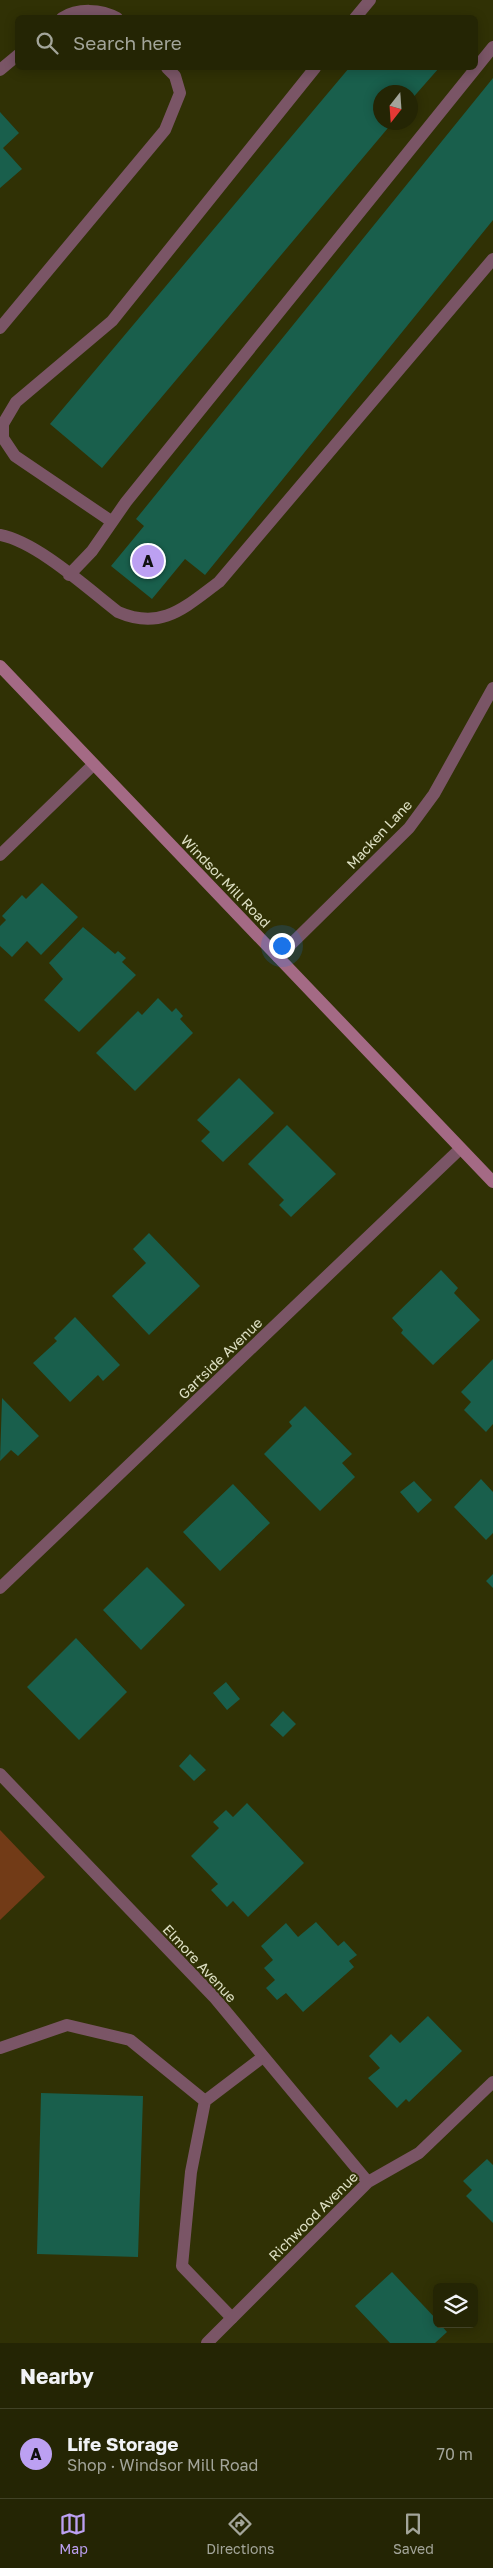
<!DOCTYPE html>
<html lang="en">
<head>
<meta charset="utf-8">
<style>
  body { margin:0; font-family:"Golos Text",sans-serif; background:#303113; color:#f1f3f6 }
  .controls { position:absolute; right:15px; bottom:15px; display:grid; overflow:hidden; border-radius:8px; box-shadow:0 2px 12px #0003 }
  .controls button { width:45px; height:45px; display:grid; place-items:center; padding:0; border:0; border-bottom:1px solid #414226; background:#242504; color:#f1f3f6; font:25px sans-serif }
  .compass { position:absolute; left:373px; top:85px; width:45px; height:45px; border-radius:50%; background:#242504; box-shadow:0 2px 12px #0003; rotate:197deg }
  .you { position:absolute; left:281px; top:945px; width:18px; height:18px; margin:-12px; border:4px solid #fff; border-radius:50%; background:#1a73e8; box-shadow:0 0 0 8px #1a73e833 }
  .badge { display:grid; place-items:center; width:32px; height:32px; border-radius:50%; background:#bca0f2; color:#111; font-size:16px; font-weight:700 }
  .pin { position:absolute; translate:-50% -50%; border:2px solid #fff; box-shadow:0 1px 5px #0006 }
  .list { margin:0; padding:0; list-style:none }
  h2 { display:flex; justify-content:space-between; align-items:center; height:65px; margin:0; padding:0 20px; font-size:21px }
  h2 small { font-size:16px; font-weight:400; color:#a3a59a }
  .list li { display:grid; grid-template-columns:32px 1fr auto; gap:15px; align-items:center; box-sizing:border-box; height:90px; padding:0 20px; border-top:1px solid #414226 }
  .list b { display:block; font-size:19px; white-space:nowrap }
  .list p { margin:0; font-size:16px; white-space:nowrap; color:#a3a59a }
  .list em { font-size:16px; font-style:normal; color:#a3a59a }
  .icon { flex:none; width:28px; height:28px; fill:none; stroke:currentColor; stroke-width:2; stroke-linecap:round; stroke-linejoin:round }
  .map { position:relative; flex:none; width:493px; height:2343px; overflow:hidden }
  .search { position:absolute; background:#242504; box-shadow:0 2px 12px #0003; left:15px; right:15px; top:15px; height:55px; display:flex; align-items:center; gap:12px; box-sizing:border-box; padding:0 18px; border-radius:8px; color:#a3a59a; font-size:19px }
  .sheet { height:155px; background:#242504 }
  nav { display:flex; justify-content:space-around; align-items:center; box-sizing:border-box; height:70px; border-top:1px solid #414226; background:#242504; font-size:14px; color:#a3a59a }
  nav a { display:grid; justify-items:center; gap:2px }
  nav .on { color:#bca0f2 }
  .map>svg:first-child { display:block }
  .green { fill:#723b17 }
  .building { fill:#195f4c }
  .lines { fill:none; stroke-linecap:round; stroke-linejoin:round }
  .lane { stroke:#7a5566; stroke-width:12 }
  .street { stroke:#7a5566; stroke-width:12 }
  .secondary { stroke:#a46a85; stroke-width:12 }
  .labels { text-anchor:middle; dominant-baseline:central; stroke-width:4; stroke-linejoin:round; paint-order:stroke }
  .street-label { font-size:14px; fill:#dee0c4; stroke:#303105 }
</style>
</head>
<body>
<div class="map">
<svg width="493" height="2343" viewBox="0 0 493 2343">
  <rect width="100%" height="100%" fill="#303105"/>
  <path class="green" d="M0,1830L45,1877L0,1920Z"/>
  <path class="building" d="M349,68H439L410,101V92H380V122H393L102,468L50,424Z
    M493,78V220L205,575L185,559L152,599L111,566L144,526L136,519Z
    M0,112L19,133L3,148L22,169L0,188Z
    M42,883L78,917L41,955L27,941L12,957L0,946V926L6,920L2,916L22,895L26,899Z
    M83,927L115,954L118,951L126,958L122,962L136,975L79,1032L44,1000L63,979L49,963Z
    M158,998L172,1012L176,1008L183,1016L180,1019L193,1033L135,1091L96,1053L138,1011L142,1015Z
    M239,1078L274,1113L223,1162L201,1141L210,1132L197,1120Z
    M287,1125L336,1174L291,1217L279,1205L284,1200L248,1164Z
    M149,1233L200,1286L149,1335L112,1296L146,1263L133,1249Z
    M441,1270L458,1288L454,1293L480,1320L433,1365L401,1333L403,1330L392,1318Z
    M75,1317L120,1365L103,1381L98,1375L70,1402L33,1363L57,1341L54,1338Z
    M493,1359V1424L486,1432L464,1410L471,1402L461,1392Z
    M2,1398L39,1436L18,1456L11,1450L0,1461Z
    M305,1406L352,1454L342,1463L355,1477L320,1511L264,1454L292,1426L289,1422Z
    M481,1479L493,1492V1533L486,1540L454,1507Z
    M414,1481L432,1500L418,1513L400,1492Z
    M233,1484L270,1523L220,1571L183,1532Z
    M147,1567L185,1605L141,1650L103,1610Z
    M493,1574V1588L486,1581Z
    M76,1638L127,1692L79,1740L27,1687Z
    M226,1682L240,1699L227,1710L213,1693Z
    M283,1711L296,1724L283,1737L270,1725Z
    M190,1754L206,1770L194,1781L179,1766Z
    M247,1803L304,1863L248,1917L233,1901L227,1907L211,1890L218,1884L191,1856L219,1828L213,1822L226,1810L233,1817Z
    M316,1922L338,1946L344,1941L357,1955L349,1961L354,1967L303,2012L286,1993L277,2000L266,1988L275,1980L264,1968L273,1960L261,1946L286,1923L298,1937Z
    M428,2016L462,2051L409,2102L406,2099L397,2108L368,2078L380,2068L369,2056L391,2034L400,2043Z
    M41,2093L143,2096L138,2257L37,2254Z
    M487,2159L493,2165V2223L466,2196L472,2190L463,2181Z
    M392,2272L437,2320V2324H440L447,2332L435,2343H390L355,2306Z"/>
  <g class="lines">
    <path class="lane" d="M62,18C78,8 101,9 117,18
      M355,18L370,0
      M0,70L18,55
      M0,328L165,130L180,93L175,76L167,68
      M111,521L15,456L3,438V424L16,402L112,321L315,68
      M0,535C37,542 87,588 118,612C162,631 185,607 219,582L493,259
      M69,575L92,551L126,502L493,47
      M278,957L409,828L434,794L493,688
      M0,2048L67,2025L130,2040L205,2101
      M232,2318L182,2266L191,2172L205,2101L263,2057"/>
    <path class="street" d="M0,855L93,765
      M0,1588L460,1149
      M0,1774L214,1997L368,2182
      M207,2343L368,2182L419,2153L493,2082"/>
    <path class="secondary" d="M0,666L493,1182"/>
  </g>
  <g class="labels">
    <g class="street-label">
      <text transform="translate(379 834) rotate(-47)">Macken Lane</text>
      <text transform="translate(226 881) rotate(46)">Windsor Mill Road</text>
      <text transform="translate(220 1358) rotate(-44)">Gartside Avenue</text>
      <text transform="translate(200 1963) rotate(47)">Elmore Avenue</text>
      <text transform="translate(313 2216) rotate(-45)">Richwood Avenue</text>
    </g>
  </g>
</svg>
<div class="controls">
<button><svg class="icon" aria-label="layers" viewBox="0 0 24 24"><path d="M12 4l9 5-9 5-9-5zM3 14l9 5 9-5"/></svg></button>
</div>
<svg class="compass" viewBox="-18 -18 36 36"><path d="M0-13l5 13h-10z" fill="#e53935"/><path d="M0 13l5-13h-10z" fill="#a3a59a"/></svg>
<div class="you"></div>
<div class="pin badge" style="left:148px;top:561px">A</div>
<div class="search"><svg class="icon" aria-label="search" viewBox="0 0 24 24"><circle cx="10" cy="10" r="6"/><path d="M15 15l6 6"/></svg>Search here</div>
</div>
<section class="sheet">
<h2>Nearby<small></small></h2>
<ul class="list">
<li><span class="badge">A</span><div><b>Life Storage</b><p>Shop · Windsor Mill Road</p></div><em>70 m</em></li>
</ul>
</section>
<nav>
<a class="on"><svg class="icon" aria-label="map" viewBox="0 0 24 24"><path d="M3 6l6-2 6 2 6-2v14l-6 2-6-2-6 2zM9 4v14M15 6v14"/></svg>Map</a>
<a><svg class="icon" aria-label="directions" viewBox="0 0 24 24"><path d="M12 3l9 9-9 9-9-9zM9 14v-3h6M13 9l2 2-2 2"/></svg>Directions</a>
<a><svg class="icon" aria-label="saved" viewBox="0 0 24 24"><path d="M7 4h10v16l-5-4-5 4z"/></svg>Saved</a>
</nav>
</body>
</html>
